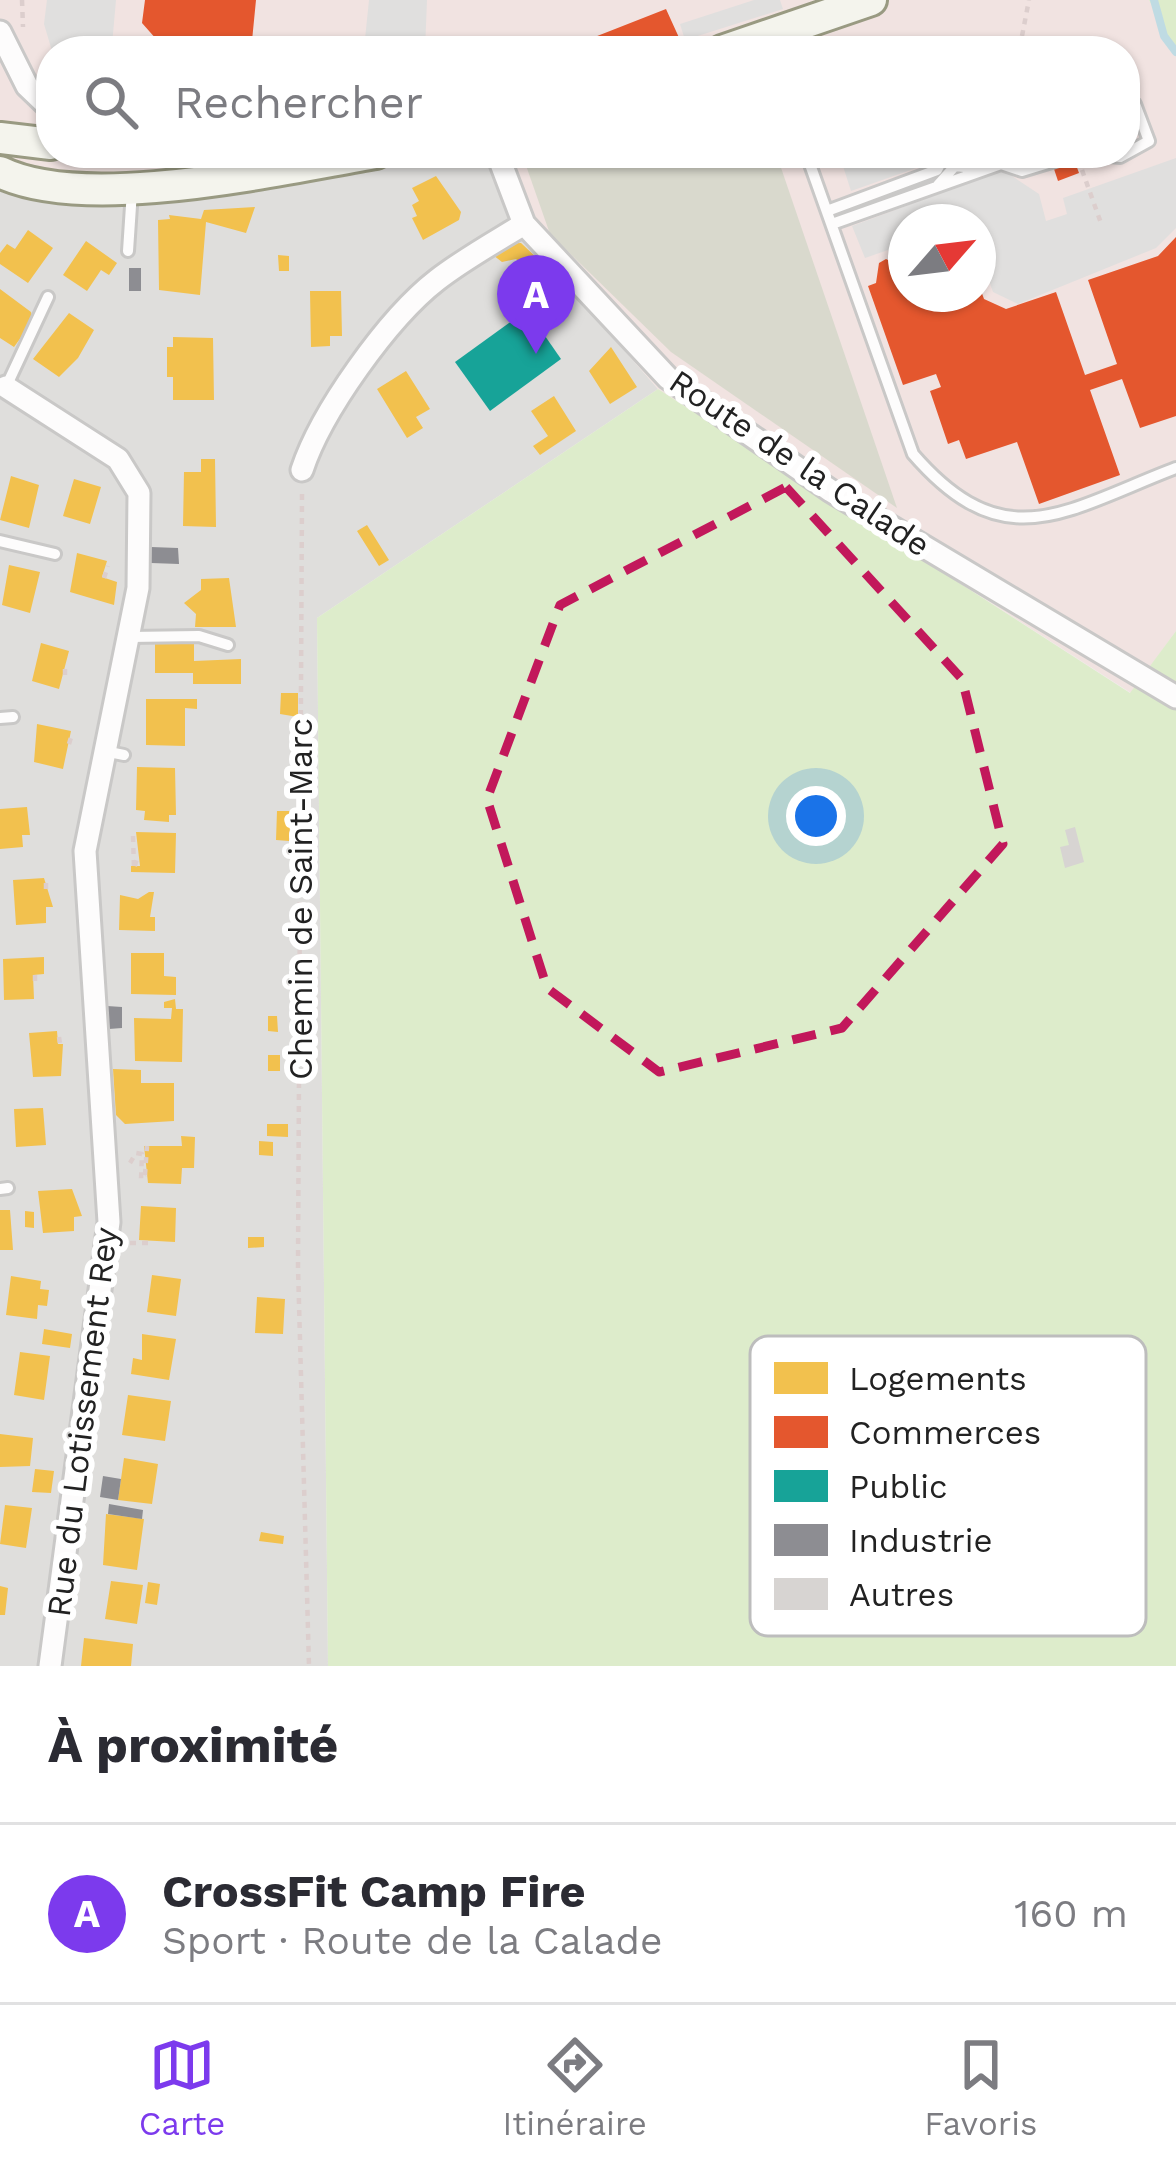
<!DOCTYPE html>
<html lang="fr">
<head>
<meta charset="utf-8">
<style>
  body { margin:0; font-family:"Work Sans",sans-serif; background:#f2f2f3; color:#2b2b33 }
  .compass { position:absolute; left:888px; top:204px; width:108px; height:108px; border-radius:50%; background:#fff; box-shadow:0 3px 9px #0004; rotate:62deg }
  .you { position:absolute; left:816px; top:816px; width:42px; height:42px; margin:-30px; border:9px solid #fff; border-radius:50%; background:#1a73e8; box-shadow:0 0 0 18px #1a73e833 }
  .badge { display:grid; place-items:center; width:78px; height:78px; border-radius:50%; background:#7c3aed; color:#fff; font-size:39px; font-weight:700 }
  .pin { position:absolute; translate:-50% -99px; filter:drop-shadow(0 3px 6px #0008) }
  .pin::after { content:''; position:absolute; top:63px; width:42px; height:36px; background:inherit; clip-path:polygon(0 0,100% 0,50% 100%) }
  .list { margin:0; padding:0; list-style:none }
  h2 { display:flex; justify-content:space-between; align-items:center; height:156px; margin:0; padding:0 48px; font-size:51px }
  h2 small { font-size:39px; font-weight:400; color:#7c7c81 }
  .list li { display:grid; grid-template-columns:78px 1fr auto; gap:36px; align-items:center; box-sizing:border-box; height:180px; padding:0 48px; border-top:3px solid #e1e1e2 }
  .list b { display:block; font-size:45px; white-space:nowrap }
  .list p { margin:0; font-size:39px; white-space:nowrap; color:#7c7c81 }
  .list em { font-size:39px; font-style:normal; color:#7c7c81 }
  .icon { flex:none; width:66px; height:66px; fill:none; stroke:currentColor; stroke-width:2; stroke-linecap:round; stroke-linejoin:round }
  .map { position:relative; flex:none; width:1176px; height:1666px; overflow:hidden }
  .search { position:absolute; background:#fff; box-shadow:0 3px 9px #0004; left:36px; right:36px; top:36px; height:132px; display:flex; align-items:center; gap:30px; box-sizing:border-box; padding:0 42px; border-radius:48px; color:#7c7c81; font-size:45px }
  .sheet { height:336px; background:#fff }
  nav { display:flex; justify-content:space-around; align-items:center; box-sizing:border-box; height:168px; border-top:3px solid #e1e1e2; background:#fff; font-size:33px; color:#7c7c81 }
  nav a { display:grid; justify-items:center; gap:6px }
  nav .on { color:#7c3aed }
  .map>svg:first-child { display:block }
  .residential { fill:#dfdedc }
  .commercial { fill:#f1e3e1; fill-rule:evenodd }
  .construction { fill:#d9d9cd }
  .grass { fill:#ddeccb }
  .parking { fill:#e0dfde }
  .homes { fill:#f2c14e }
  .shops { fill:#e4572e }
  .public { fill:#17a398 }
  .industry { fill:#8d8d92 }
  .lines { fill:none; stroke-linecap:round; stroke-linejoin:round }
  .stream { stroke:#bfdbe3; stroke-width:8 }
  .building { fill:#d7d4d2 }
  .lane-casing { stroke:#c9c8c7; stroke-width:16 }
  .street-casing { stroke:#c9c8c7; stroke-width:27 }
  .secondary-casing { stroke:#999a82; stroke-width:36 }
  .path { stroke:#dccecd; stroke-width:4.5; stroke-dasharray:6 6; stroke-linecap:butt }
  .lane { stroke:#fdfcfc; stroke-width:10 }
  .street { stroke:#fdfcfc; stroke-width:21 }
  .secondary { stroke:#f4f4ed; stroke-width:30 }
  .marked { fill:none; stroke:#c2185b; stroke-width:9; stroke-dasharray:24 15; stroke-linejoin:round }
  .labels { text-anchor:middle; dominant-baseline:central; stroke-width:12; stroke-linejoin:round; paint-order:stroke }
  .street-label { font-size:33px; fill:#222; stroke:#fff }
  .key { fill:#fff; stroke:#bdbdbd; stroke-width:3 }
  .key-label { font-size:33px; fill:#222 }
</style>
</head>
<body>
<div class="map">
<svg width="1176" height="1666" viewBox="0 0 1176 1666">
  <rect width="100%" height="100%" fill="#f0eeeb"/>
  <path class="residential" d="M361,153H490L542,256L658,389L317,618L328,1666H0V184L62,205L281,181Z"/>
  <path class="commercial" d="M0,0H1149L1176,52V631L1131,693L658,389L542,256L490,153H1125V51H51V153H361L281,181L62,205L0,184ZM906,222H978V294H906Z"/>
  <path class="construction" d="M534,153H776L897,508L671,352L550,234L523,157Z"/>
  <path class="grass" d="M1150,0H1176V52L1149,0Z
    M658,389L1130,693L1176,631V1666H328L317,618Z"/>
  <path class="parking" d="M47,0H116L112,45L177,51H52L44,24Z
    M369,0H427L425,51H353L365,39Z
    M754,0H780L783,9L685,40L680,24Z
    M869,153H931L925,165L851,191L842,163Z
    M1176,158V228L1156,248L1018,304L993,292L978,249V222H906V265L888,250L865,258L852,226L1003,170L1039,194L1046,221L1067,214L1063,198Z"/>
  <path class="homes" d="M436,176L461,212L459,220L423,240L412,218L417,216L412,205L419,201L412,188Z
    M255,207L246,233L206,222L200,295L159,290L158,220L170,219L169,215L201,219L204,210Z
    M28,230L53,248L28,283L0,264V253L7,244L15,249Z
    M86,241L117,263L109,275L101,270L87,291L63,275Z
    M521,243L553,273L542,283L516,259L502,262L489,252L500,244Z
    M278,255L289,256V271H279Z
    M0,289L31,312L33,321L14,347L0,338Z
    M310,291H341L342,336H330V346L311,347Z
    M69,313L94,330L78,358L59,377L33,359Z
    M173,337L213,338L214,400H173V377H167V347H173Z
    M611,347L637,387L610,404L589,371Z
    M406,371L430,409L416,417L423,428L407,438L377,389Z
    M554,396L576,431L540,455L533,446L548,436L531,411Z
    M201,459H215L216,527L183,526L184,472H201Z
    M11,476L39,485L29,528L0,520Z
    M74,479L101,487L90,524L63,516Z
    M367,525L389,560L379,566L357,531Z
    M77,553L107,561L102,577L117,582L114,605L70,592Z
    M9,565L40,572L30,613L2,605Z
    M229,578L236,627H195L196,614L184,603L201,590V579Z
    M155,641H194V661L241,659V684H193V673H155Z
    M41,643L69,651L59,689L32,681Z
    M281,693H298V717L280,714Z
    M146,699H197V709L185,708V746L146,745Z
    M37,724L71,731L63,769L34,762Z
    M137,767L175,768L176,815H169V822L144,820L145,811L136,810Z
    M27,807L30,835H22L23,847L0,849V809Z
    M277,811H291L289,841L276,840Z
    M136,832L176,833L175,873L131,872V866H140Z
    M44,878L53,907H46V923L16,925L13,880Z
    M149,892H154L150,917H155V931L119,930L120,895L138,899Z
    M131,953H164V976L176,977V995L131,994Z
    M44,957V974L33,975L34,999L4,1000L3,959Z
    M175,999L176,1009H183L182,1062L135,1061L134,1018L171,1019L172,1008H164V1002Z
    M268,1016H277L278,1032L268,1031Z
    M57,1031L58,1044H63L61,1076L33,1077L29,1033Z
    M268,1055H280V1071H268Z
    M113,1069L141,1070V1083H174V1121L125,1124L116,1115Z
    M43,1108L46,1145L16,1147L14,1109Z
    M267,1124H288V1137L267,1136Z
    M181,1136L195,1137L194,1168H182L181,1184L148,1183L144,1146H182Z
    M259,1141L273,1142V1156L259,1155Z
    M72,1189L82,1216L74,1217V1231L43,1233L38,1191Z
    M141,1206L176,1208L175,1242L139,1240Z
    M0,1210H10L13,1250H0Z
    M25,1211L34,1212V1228L25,1227Z
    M248,1237H264V1247L248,1248Z
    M152,1275L181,1279L176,1316L147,1312Z
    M11,1276L41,1281L40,1289L49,1290L47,1306L38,1305L37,1319L6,1315Z
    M257,1297L285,1299L283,1334L255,1333Z
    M44,1329L72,1334L70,1348L42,1344Z
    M142,1334L176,1339L169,1380L131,1374L133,1358L142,1360Z
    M20,1352L50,1356L44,1400L14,1395Z
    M128,1395L171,1401L165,1441L122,1435Z
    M0,1434L33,1438L30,1466L0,1467Z
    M124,1458L158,1464L152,1504L118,1500Z
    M35,1469L54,1471L51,1493L32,1492Z
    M5,1505L32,1508L26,1548L0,1544Z
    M106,1514L144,1519L137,1570L103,1565Z
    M261,1532L284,1536L283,1544L259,1541Z
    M111,1581L143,1585L137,1624L105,1619Z
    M148,1582L160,1584L157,1605L145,1603Z
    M0,1586L8,1588L5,1615H0Z
    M84,1638L133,1644L131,1666H81Z"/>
  <path class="shops" d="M145,0H256L251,51L157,40L142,23Z
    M666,9L681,42L653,51H559Z
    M944,39L948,51H913Z
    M1075,162L1079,173L1058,181L1054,169Z
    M1176,237V416L1140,428L1122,379L1090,390L1120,475L1039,504L1017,442L966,459L959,440L948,444L930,391L941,387L936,374L903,385L868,286L876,283L879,263L886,259L900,266L896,273L906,272V294H978L979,285L984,299L1006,309L1056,292L1085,375L1117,364L1088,280L1158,256Z"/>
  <path class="public" d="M527,310L561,359L490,411L455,362Z"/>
  <path class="industry" d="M129,268H141V291H129Z
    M151,547L178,548L179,564L151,563Z
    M107,1006L122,1007V1028L109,1029Z
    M103,1476L121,1479L118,1500L100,1497Z
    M109,1504L143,1510L142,1519L108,1514Z"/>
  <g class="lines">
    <path class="stream" d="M1154,0L1164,36L1176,52"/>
  </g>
  <path class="building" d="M1075,827L1084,862L1065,868L1060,847L1069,845L1065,830Z"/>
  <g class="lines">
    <defs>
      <path id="lane" d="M997,51H1025
        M806,153L913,454C1005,560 1064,511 1176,468
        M938,185L955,166L983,169
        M827,211L937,170L946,153
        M832,224L1001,164L1022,171L1081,153L1120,157L1149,141L1135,104L1125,99
        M128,251L132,191
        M6,387L48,297
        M0,541L55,554
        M130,637L199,636L228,645
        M0,718L13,717
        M104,751L124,755
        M0,1189L8,1188"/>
      <path id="street" d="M0,32L27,86L51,109
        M497,153L524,224L668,378L831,491L1176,697
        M6,387L118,459L139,493L138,588L85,851L109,1222L50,1666
        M302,470C321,412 388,318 437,280C464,259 495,242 524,224"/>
      <path id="secondary" d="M722,51L871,0
        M0,138L51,144
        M0,172C85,214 281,169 376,153"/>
    </defs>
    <use href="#lane" class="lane-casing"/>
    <use href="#street" class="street-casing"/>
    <use href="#secondary" class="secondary-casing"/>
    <path class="path" d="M22,0L23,27
      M1022,36L1029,0
      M1082,170L1102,226
      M302,494L298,1267L309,1666
      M104,578L108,566
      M65,675V664
      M69,744L72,734
      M133,836L134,869L138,855
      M46,883V892
      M35,975V982
      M59,1037L60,1044
      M130,1163L136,1153L142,1154L141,1179L145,1175
      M145,1175L147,1146
      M130,1243H154"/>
    <use href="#lane" class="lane"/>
    <use href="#street" class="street"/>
    <use href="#secondary" class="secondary"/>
  </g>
  <path class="marked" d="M786,487L962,679L1003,844L842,1028L659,1072L547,988L487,799L560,605Z"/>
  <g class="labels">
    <g class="street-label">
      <text transform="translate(800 463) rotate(34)">Route de la Calade</text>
      <text transform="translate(300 899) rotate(-90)">Chemin de Saint-Marc</text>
      <text transform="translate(82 1422) rotate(-83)">Rue du Lotissement Rey</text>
    </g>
  </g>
  <rect x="750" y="1336" width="396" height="300" rx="18" class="key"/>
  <rect x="774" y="1362" width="54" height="32" fill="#f2c14e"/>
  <rect x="774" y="1416" width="54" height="32" fill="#e4572e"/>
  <rect x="774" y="1470" width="54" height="32" fill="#17a398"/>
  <rect x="774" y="1524" width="54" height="32" fill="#8d8d92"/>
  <rect x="774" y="1578" width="54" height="32" fill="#d7d4d2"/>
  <g class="key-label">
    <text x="849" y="1390">Logements</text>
    <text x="849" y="1444">Commerces</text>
    <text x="849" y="1498">Public</text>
    <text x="849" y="1552">Industrie</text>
    <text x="849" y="1606">Autres</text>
  </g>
</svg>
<svg class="compass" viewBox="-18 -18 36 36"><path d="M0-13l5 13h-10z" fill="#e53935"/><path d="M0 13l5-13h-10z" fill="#7c7c81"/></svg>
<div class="you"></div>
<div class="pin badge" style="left:536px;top:354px">A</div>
<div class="search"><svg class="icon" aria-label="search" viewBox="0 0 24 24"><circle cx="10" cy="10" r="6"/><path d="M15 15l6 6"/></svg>Rechercher</div>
</div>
<section class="sheet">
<h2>À proximité<small></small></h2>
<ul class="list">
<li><span class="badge">A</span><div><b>CrossFit Camp Fire</b><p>Sport · Route de la Calade</p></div><em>160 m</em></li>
</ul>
</section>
<nav>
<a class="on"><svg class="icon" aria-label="map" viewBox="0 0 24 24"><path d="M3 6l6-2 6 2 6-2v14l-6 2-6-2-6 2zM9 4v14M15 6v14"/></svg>Carte</a>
<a><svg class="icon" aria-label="directions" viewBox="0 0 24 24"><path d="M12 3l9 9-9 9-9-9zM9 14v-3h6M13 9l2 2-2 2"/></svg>Itinéraire</a>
<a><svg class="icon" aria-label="saved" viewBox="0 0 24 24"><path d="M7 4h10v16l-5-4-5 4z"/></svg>Favoris</a>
</nav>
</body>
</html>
